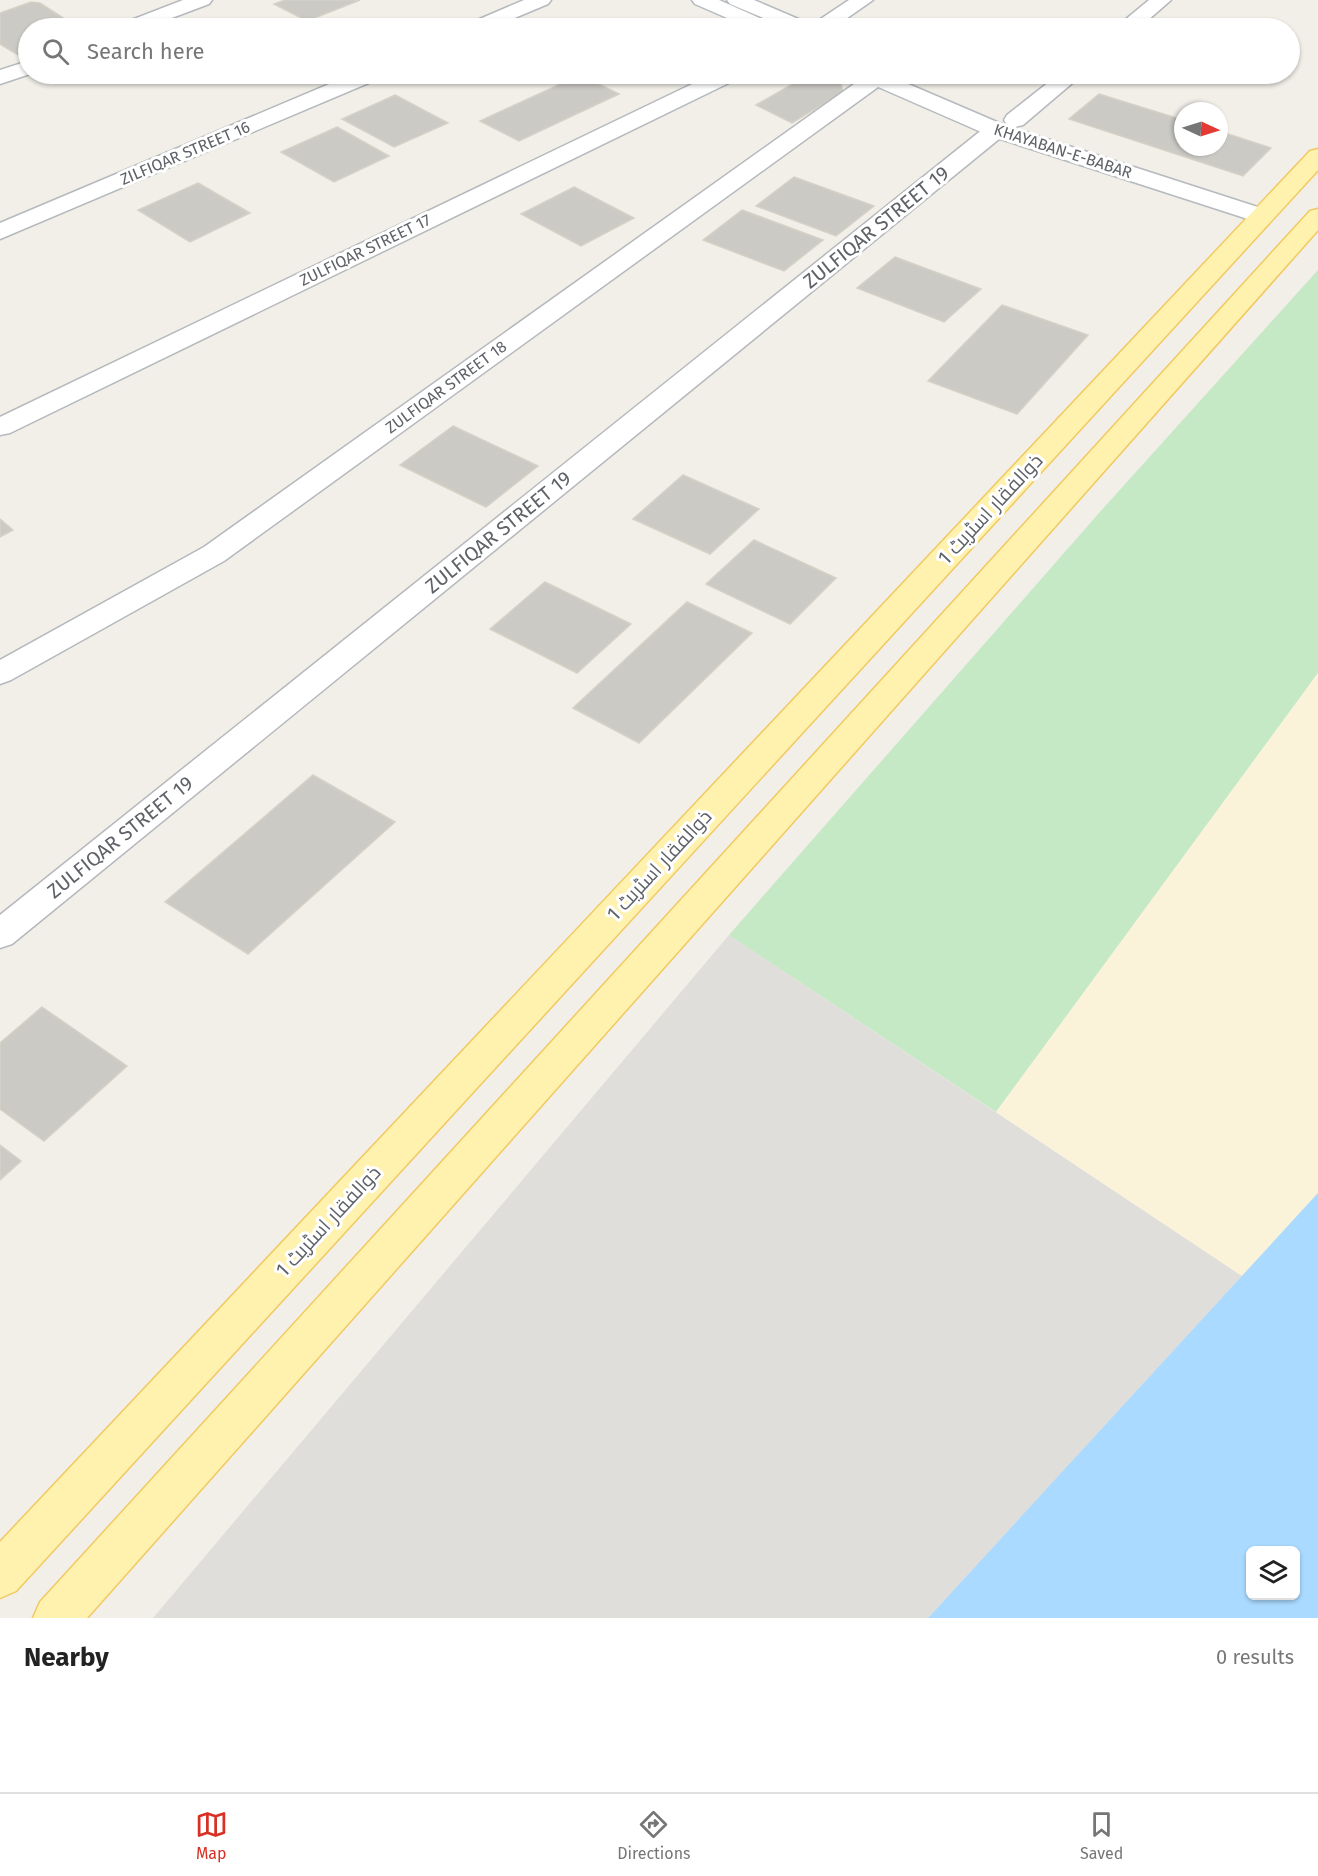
<!DOCTYPE html>
<html lang="en">
<head>
<meta charset="utf-8">
<style>
  body { margin:0; font-family:"Fira Sans",Cairo,sans-serif; background:#f6f6f6; color:#222 }
  .controls { position:absolute; right:18px; bottom:18px; display:grid; overflow:hidden; border-radius:9px; box-shadow:0 2px 4px #0004 }
  .controls button { width:54px; height:54px; display:grid; place-items:center; padding:0; border:0; border-bottom:2px solid #e0e0e0; background:#fff; color:#222; font:30px sans-serif }
  .compass { position:absolute; left:1174px; top:102px; width:54px; height:54px; border-radius:50%; background:#fff; box-shadow:0 2px 4px #0004; rotate:94deg }
  .list { margin:0; padding:0; list-style:none }
  h2 { display:flex; justify-content:space-between; align-items:center; height:78px; margin:0; padding:0 24px; font-size:26px }
  h2 small { font-size:20px; font-weight:400; color:#767676 }
  .icon { flex:none; width:33px; height:33px; fill:none; stroke:currentColor; stroke-width:2; stroke-linecap:round; stroke-linejoin:round }
  .map { position:relative; flex:none; width:1318px; height:1618px; overflow:hidden }
  .search { position:absolute; background:#fff; box-shadow:0 2px 4px #0004; left:18px; right:18px; top:18px; height:66px; display:flex; align-items:center; gap:15px; box-sizing:border-box; padding:0 21px; border-radius:33px; color:#767676; font-size:22px }
  .sheet { height:174px; background:#fff }
  nav { display:flex; justify-content:space-around; align-items:center; box-sizing:border-box; height:84px; border-top:2px solid #e0e0e0; background:#fff; font-size:16px; color:#767676 }
  nav a { display:grid; justify-items:center; gap:3px }
  nav .on { color:#d93025 }
  .map>svg:first-child { display:block }
  .industrial { fill:#e0deda }
  .green { fill:#c5e8c5 }
  .sand { fill:#fbf3d9 }
  .water { fill:#aadaff; fill-rule:evenodd }
  .building { fill:#cccac5; stroke:#d6d1c6; stroke-width:1.5 }
  .lines { fill:none; stroke-linecap:round; stroke-linejoin:round }
  .street-casing { stroke:#b5b8bc; stroke-width:3 }
  .secondary-casing { stroke:#b6babf; stroke-width:3 }
  .primary-casing { stroke:#f2c960; stroke-width:3 }
  .street { fill:#fff; fill-rule:evenodd }
  .secondary { fill:#fff; fill-rule:evenodd }
  .primary { fill:#fff2af; fill-rule:evenodd }
  .labels { text-anchor:middle; dominant-baseline:central; stroke-width:6; stroke-linejoin:round; paint-order:stroke }
  .far-street-label { font-size:16px; fill:#5f6368; stroke:#fff }
  .street-label { font-size:20px; fill:#5f6368; stroke:#fff }
</style>
</head>
<body>
<div class="map">
<svg width="1318" height="1618" viewBox="0 0 1318 1618">
  <rect width="100%" height="100%" fill="#f1efe8"/>
  <path class="industrial" d="M729,935L1242,1276L928,1618H153Z"/>
  <path class="green" d="M1318,270V673L996,1112L729,935L1099,513Z"/>
  <path class="sand" d="M1318,673V1193L1242,1276L996,1112Z"/>
  <path class="water" d="M1318,1193V1618H928ZM1250,1550H1296V1596H1250Z"/>
  <path class="building" d="M285,0H360L307,21L274,4Z
    M31,2L40,3L79,28H28V51L18,55L0,44V13Z
    M810,74L841,84L843,92L792,123L756,105Z
    M580,75L619,94L519,141L480,121Z
    M1099,94L1183,120V147H1219V131L1271,148L1243,176L1069,119Z
    M395,95L448,123L394,147L342,119Z
    M337,127L389,156L334,182L281,152Z
    M794,177L874,206L836,236L756,206Z
    M198,183L250,213L190,242L138,210Z
    M574,187L634,218L581,246L521,214Z
    M742,210L823,240L784,271L703,240Z
    M895,257L981,289L944,322L857,288Z
    M1002,305L1088,335L1017,414L928,381Z
    M453,426L538,466L486,507L400,465Z
    M683,475L759,509L710,554L633,519Z
    M0,519L13,530L0,537Z
    M754,540L836,578L790,624L706,584Z
    M545,582L631,624L577,673L490,629Z
    M687,602L752,633L639,743L573,708Z
    M313,775L395,822L248,954L165,902Z
    M42,1007L127,1066L44,1141L0,1109V1043Z
    M0,1145L21,1161L0,1180Z"/>
  <g class="lines">
    <defs>
      <path id="street" d="M183,0H212L209,4L145,28H118L121,24Z
        M524,0H551L548,4L491,28H465L468,24Z
        M849,0H873L833,28H810L813,24Z
        M1149,0H1171L1139,28H1117L1120,24Z
        M28,61V74H30L0,84V70Z
        M353,74H381L378,79L0,239V223Z
        M713,74H740L737,79L10,433L0,435V417Z
        M868,74H885L888,77L885,82L224,561L11,680L0,684V660L204,547Z
        M1059,74H1083L1023,125L1015,127L1007,125L1004,120L1007,115Z
        M996,123L1004,125L1007,130L1004,135L12,944L0,948V915L988,125Z"/>
      <path id="secondary" d="M692,0H719L764,20L767,24L764,28H750L695,4Z
        M727,0H754L810,24L813,28H787L730,4Z
        M857,74H885L1004,125L1270,211L1274,216L1270,221L1262,223L1254,221L988,135L860,79Z"/>
      <path id="primary" d="M1318,149V170L16,1591L0,1598V1542L1310,151Z
        M1318,209V230L87,1618H33L40,1602L1310,211Z"/>
    </defs>
    <use href="#street" class="street-casing"/>
    <use href="#secondary" class="secondary-casing"/>
    <use href="#primary" class="primary-casing"/>
    <use href="#street" class="street"/>
    <use href="#secondary" class="secondary"/>
    <use href="#primary" class="primary"/>
  </g>
  <g class="labels">
    <g class="far-street-label">
      <text transform="translate(1063 151) rotate(18)">KHAYABAN-E-BABAR</text>
      <text transform="translate(185 153) rotate(-23)">ZILFIQAR STREET 16</text>
      <text transform="translate(365 250) rotate(-26)">ZULFIQAR STREET 17</text>
      <text transform="translate(446 387) rotate(-36)">ZULFIQAR STREET 18</text>
    </g>
    <g class="street-label">
      <text transform="translate(876 227) rotate(-39)">ZULFIQAR STREET 19</text>
      <text transform="translate(990 509) rotate(-47)">ذوالفقار اسٹریٹ 1</text>
      <text transform="translate(498 532) rotate(-39)">ZULFIQAR STREET 19</text>
      <text transform="translate(120 837) rotate(-39)">ZULFIQAR STREET 19</text>
      <text transform="translate(659 865) rotate(-47)">ذوالفقار اسٹریٹ 1</text>
      <text transform="translate(328 1221) rotate(-47)">ذوالفقار اسٹریٹ 1</text>
    </g>
  </g>
</svg>
<div class="controls">
<button><svg class="icon" aria-label="layers" viewBox="0 0 24 24"><path d="M12 4l9 5-9 5-9-5zM3 14l9 5 9-5"/></svg></button>
</div>
<svg class="compass" viewBox="-18 -18 36 36"><path d="M0-13l5 13h-10z" fill="#e53935"/><path d="M0 13l5-13h-10z" fill="#767676"/></svg>
<div class="search"><svg class="icon" aria-label="search" viewBox="0 0 24 24"><circle cx="10" cy="10" r="6"/><path d="M15 15l6 6"/></svg>Search here</div>
</div>
<section class="sheet">
<h2>Nearby<small>0 results</small></h2>
<ul class="list">
</ul>
</section>
<nav>
<a class="on"><svg class="icon" aria-label="map" viewBox="0 0 24 24"><path d="M3 6l6-2 6 2 6-2v14l-6 2-6-2-6 2zM9 4v14M15 6v14"/></svg>Map</a>
<a><svg class="icon" aria-label="directions" viewBox="0 0 24 24"><path d="M12 3l9 9-9 9-9-9zM9 14v-3h6M13 9l2 2-2 2"/></svg>Directions</a>
<a><svg class="icon" aria-label="saved" viewBox="0 0 24 24"><path d="M7 4h10v16l-5-4-5 4z"/></svg>Saved</a>
</nav>
</body>
</html>
